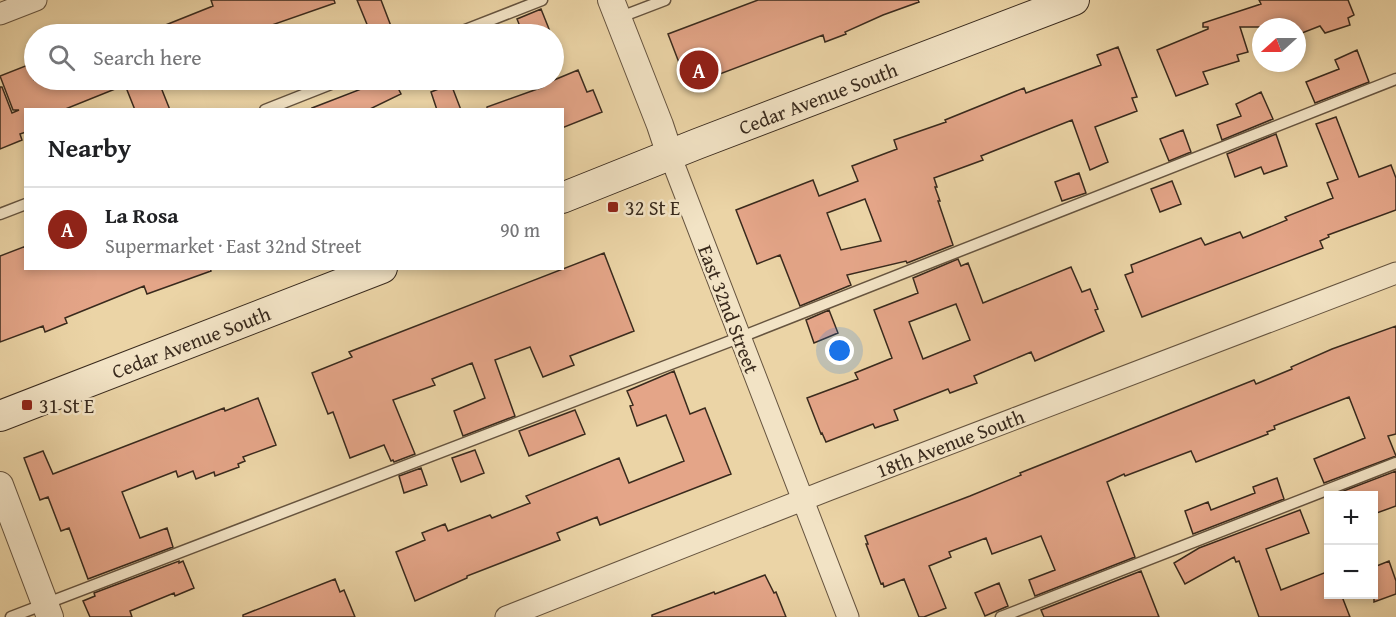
<!DOCTYPE html>
<html lang="en">
<head>
<meta charset="utf-8">
<style>
  body { margin:0; font-family:"Gentium Book Plus",serif; background:#f2f2f2; color:#202124 }
  .controls { position:absolute; right:18px; bottom:18px; display:grid; overflow:hidden; border-radius:0px; box-shadow:0 3px 9px #0003 }
  .controls button { width:54px; height:54px; display:grid; place-items:center; padding:0; border:0; border-bottom:2px solid #e0e0e0; background:#fff; color:#202124; font:30px sans-serif }
  .compass { position:absolute; left:1252px; top:18px; width:54px; height:54px; border-radius:50%; background:#fff; box-shadow:0 3px 9px #0003; rotate:249deg }
  .you { position:absolute; left:840px; top:351px; width:21px; height:21px; margin:-15px; border:4px solid #fff; border-radius:50%; background:#1a73e8; box-shadow:0 0 0 9px #1a73e833 }
  .badge { display:grid; place-items:center; width:39px; height:39px; border-radius:50%; background:#8f2418; color:#fff; font-size:20px; font-weight:700 }
  .pin { position:absolute; translate:-50% -50%; border:3px solid #fff; box-shadow:0 2px 6px #0006 }
  .list { margin:0; padding:0; list-style:none }
  h2 { display:flex; justify-content:space-between; align-items:center; height:78px; margin:0; padding:0 24px; font-size:26px }
  h2 small { font-size:20px; font-weight:400; color:#757577 }
  .list li { display:grid; grid-template-columns:39px 1fr auto; gap:18px; align-items:center; box-sizing:border-box; height:84px; padding:0 24px; border-top:2px solid #e0e0e0 }
  .list b { display:block; font-size:22px; white-space:nowrap }
  .list p { margin:0; font-size:20px; white-space:nowrap; color:#757577 }
  .list em { font-size:20px; font-style:normal; color:#757577 }
  .icon { flex:none; width:33px; height:33px; fill:none; stroke:currentColor; stroke-width:2; stroke-linecap:round; stroke-linejoin:round }
  .map { position:relative; flex:none; width:1396px; height:617px; overflow:hidden }
  .search { position:absolute; background:#fff; box-shadow:0 3px 9px #0003; left:24px; top:24px; width:540px; height:66px; display:flex; align-items:center; gap:15px; box-sizing:border-box; padding:0 21px; border-radius:33px; color:#757577; font-size:22px }
  .panel { position:absolute; background:#fff; box-shadow:0 3px 9px #0003; left:24px; top:108px; width:540px; height:162px; border-radius:0px }
  .map>svg:first-child { display:block }
  .building { fill:#e4a588; stroke:#392a1d; stroke-width:1.5; fill-rule:evenodd }
  .lines { fill:none; stroke-linecap:round; stroke-linejoin:round }
  .service-casing { stroke:#66543f; stroke-width:13 }
  .minor-casing { stroke:#66543f; stroke-width:23 }
  .tertiary-casing { stroke:#66543f; stroke-width:28 }
  .secondary-casing { stroke:#392a1d; stroke-width:32 }
  .service { stroke:#f2e3c5; stroke-width:10 }
  .minor { stroke:#f2e3c5; stroke-width:21 }
  .tertiary { stroke:#f2e3c5; stroke-width:26 }
  .secondary { stroke:#f2e3c5; stroke-width:30 }
  .poi-dot { fill:#8f2418; stroke:#f2e3c5; stroke-width:2 }
  .labels { text-anchor:middle; dominant-baseline:central; stroke-width:5; stroke-linejoin:round; paint-order:stroke }
  .street-label { font-size:20px; fill:#392a1d; stroke:#f2e3c5 }
  .poi-label { font-size:20px; fill:#392a1d; stroke:#f2e3c5; text-anchor:start }
</style>
</head>
<body>
<div class="map">
<svg width="1396" height="617" viewBox="0 0 1396 617">
  <rect width="100%" height="100%" fill="#ebd4a6"/>
  <filter id="stains"><feTurbulence type="fractalNoise" baseFrequency=".00333" numOctaves="4"/><feColorMatrix values="0 0 0 0 .2 0 0 0 0 .09 0 0 0 0 .02 0 0 0 .5 -.17"/></filter>
  <radialGradient id="worn" r=".72"><stop offset=".6" stop-color="#630" stop-opacity="0"/><stop offset="1" stop-color="#630" stop-opacity=".3"/></radialGradient>
  <path class="building" d="M211,0H334L335,3L246,34H143L213,6Z
    M357,0H381L394,34H371Z
    M758,0H918L919,2L883,15L845,32L846,34L825,42L823,35L688,86L668,34Z
    M1259,0H1348L1354,15L1348,18L1350,25L1325,33L1320,26L1297,35V27H1240L1248,52L1237,55L1239,61L1203,72L1208,84L1176,96L1157,50L1208,29V27H1203V23L1261,4Z
    M541,9L551,34H523L517,19Z
    M1118,47L1137,97L1132,98L1137,111L1095,127L1108,162L1090,170L1072,120L981,156L983,160L934,178L937,187H935L940,201H938L953,245L907,263L906,261L847,275L851,285L800,306L780,255L757,264L736,210L813,180L819,196L858,181L852,166L897,149L894,140L946,122L945,120L1024,88L1026,93L1101,65L1097,55ZM865,199L881,241L841,250L827,213Z
    M1357,50L1369,82L1315,103L1306,82L1339,69L1335,60Z
    M33,63L34,80H158L170,110H135L125,85L63,110H26V132L20,134L22,140L0,149V87H2L12,113L19,110H13L0,76Z
    M578,70L587,92L593,90L602,112L562,128V110H487V107L543,87L542,85Z
    M359,80H394L401,94L368,110H313L312,108L364,88Z
    M451,84L461,110H437L431,92Z
    M1261,92L1273,119L1222,140L1217,125L1241,116L1236,104Z
    M1336,117L1359,177L1391,165L1396,178V210L1328,235L1329,237L1320,241L1323,248L1142,317L1125,275L1133,272L1131,265L1201,238L1205,245L1240,232L1243,238L1287,220L1285,217L1333,198L1327,183L1338,179L1316,124Z
    M1183,130L1191,152L1169,161L1160,139Z
    M1276,134L1287,166L1264,174L1261,167L1235,177L1227,154Z
    M1079,173L1086,193L1062,201L1055,182Z
    M1172,181L1181,204L1160,212L1151,189Z
    M26,246V268H210L211,271L147,294L144,286L65,318L67,323L45,332L43,326L0,342V256Z
    M604,253L634,331L570,356L574,365L543,377L530,347L495,360L515,416L463,436L454,411L485,398L472,363L432,379L435,385L393,400L415,454L394,462L393,460L391,461L384,445L350,458L333,412L328,414L312,373L352,357L349,352Z
    M958,259L961,266L968,263L983,303L1071,267L1082,292L1090,289L1098,309L1095,310L1104,331L1035,361L1031,352L974,376L977,383L950,393L948,389L894,410L898,420L875,428L873,424L826,442L822,433L821,434L807,398L858,379L855,373L892,358L874,310L918,293L913,278ZM956,304L970,340L923,359L909,322Z
    M829,310L838,333L814,343L806,320Z
    M1396,326V434L1388,436L1396,456L1324,483L1314,459L1365,438L1349,397L1274,426L1275,429L1267,432L1268,434L1196,462L1191,451L1125,476L1124,474L1107,482L1135,557L1035,596L1029,580L1055,570L1041,536L992,554L986,538L949,552L951,557L929,566L946,608L924,617H919L904,579L884,587L883,583L881,584L866,544H868L865,536L970,496L1021,475L1020,473L1254,380L1256,384L1292,369L1291,367L1332,349Z
    M674,371L690,414L705,408L731,474L600,525L597,517L557,533L560,540L467,576V578L415,601L396,552L425,540L422,533L445,524L448,531L490,515L492,518L530,503L526,496L619,458L629,483L684,461L666,415L637,426L630,406L633,405L627,391Z
    M258,398L276,445L243,457L245,461L238,464L239,467L215,476L214,472L196,479L193,471L178,477L176,471L122,492L140,538L167,528L173,547L88,579L69,528L61,531L48,497L40,500L24,458L43,451L53,474L224,408L225,411Z
    M575,410L585,434L529,456L519,431Z
    M475,450L484,473L461,482L452,458Z
    M421,468L427,485L404,493L399,476Z
    M1396,471V506L1374,514V495H1333Z
    M1277,478L1284,499L1193,534L1185,511L1208,502L1211,510L1255,493L1253,487Z
    M1300,510L1309,533L1266,549L1281,590L1329,571V594H1341L1350,617H1259L1239,561L1236,562L1234,557L1185,584L1174,563L1199,548Z
    M179,561V563L183,561L194,588L175,596L174,593L130,611L132,617H90L83,601L95,596L94,593Z
    M1389,561L1396,581V594L1374,602V567Z
    M1141,571L1159,617H1044L1041,610Z
    M765,575L774,593L776,592L786,617H652V615L714,592L715,594Z
    M335,579L340,592L344,590L355,617H243V615Z
    M999,583L1008,606L985,616L975,593Z"/>
  <g class="lines">
    <defs>
      <path id="service" d="M618,18L665,0
        M455,34L542,0
        M265,110L341,80
        M0,214L26,204
        M11,617L741,337L1396,79
        M1001,617L1396,463"/>
      <path id="minor" d="M0,14L36,0
        M670,155L848,617
        M506,617L828,490L1396,273"/>
      <path id="tertiary" d="M611,0L660,125L670,155
        M0,485L50,617"/>
      <path id="secondary" d="M562,198L697,144L1074,0
        M0,416L382,268"/>
    </defs>
    <use href="#service" class="service-casing"/>
    <use href="#minor" class="minor-casing"/>
    <use href="#tertiary" class="tertiary-casing"/>
    <use href="#secondary" class="secondary-casing"/>
    <use href="#service" class="service"/>
    <use href="#minor" class="minor"/>
    <use href="#tertiary" class="tertiary"/>
    <use href="#secondary" class="secondary"/>
  </g>
  <g class="poi-dot">
    <rect x="607" y="201" width="12" height="12" rx="3"/>
    <rect x="21" y="399" width="12" height="12" rx="3"/>
  </g>
  <g class="labels">
    <g class="street-label">
      <text transform="translate(818 98) rotate(-21)">Cedar Avenue South</text>
      <text transform="translate(729 309) rotate(69)">East 32nd Street</text>
      <text transform="translate(191 342) rotate(-21)">Cedar Avenue South</text>
      <text transform="translate(950 443) rotate(-21)">18th Avenue South</text>
    </g>
    <g class="poi-label">
      <text x="625" y="207">32 St E</text>
      <text x="39" y="405">31 St E</text>
    </g>
  </g>
  <rect width="100%" height="100%" filter="url(#stains)"/>
  <rect width="100%" height="100%" fill="url(#worn)"/>
</svg>
<div class="controls">
<button>+</button>
<button>−</button>
</div>
<svg class="compass" viewBox="-18 -18 36 36"><path d="M0-13l5 13h-10z" fill="#e53935"/><path d="M0 13l5-13h-10z" fill="#757577"/></svg>
<div class="you"></div>
<div class="pin badge" style="left:699px;top:70px">A</div>
<div class="search"><svg class="icon" aria-label="search" viewBox="0 0 24 24"><circle cx="10" cy="10" r="6"/><path d="M15 15l6 6"/></svg>Search here</div>
<section class="panel">
<h2>Nearby<small></small></h2>
<ul class="list">
<li><span class="badge">A</span><div><b>La Rosa</b><p>Supermarket · East 32nd Street</p></div><em>90 m</em></li>
</ul>
</section>
</div>
</body>
</html>
